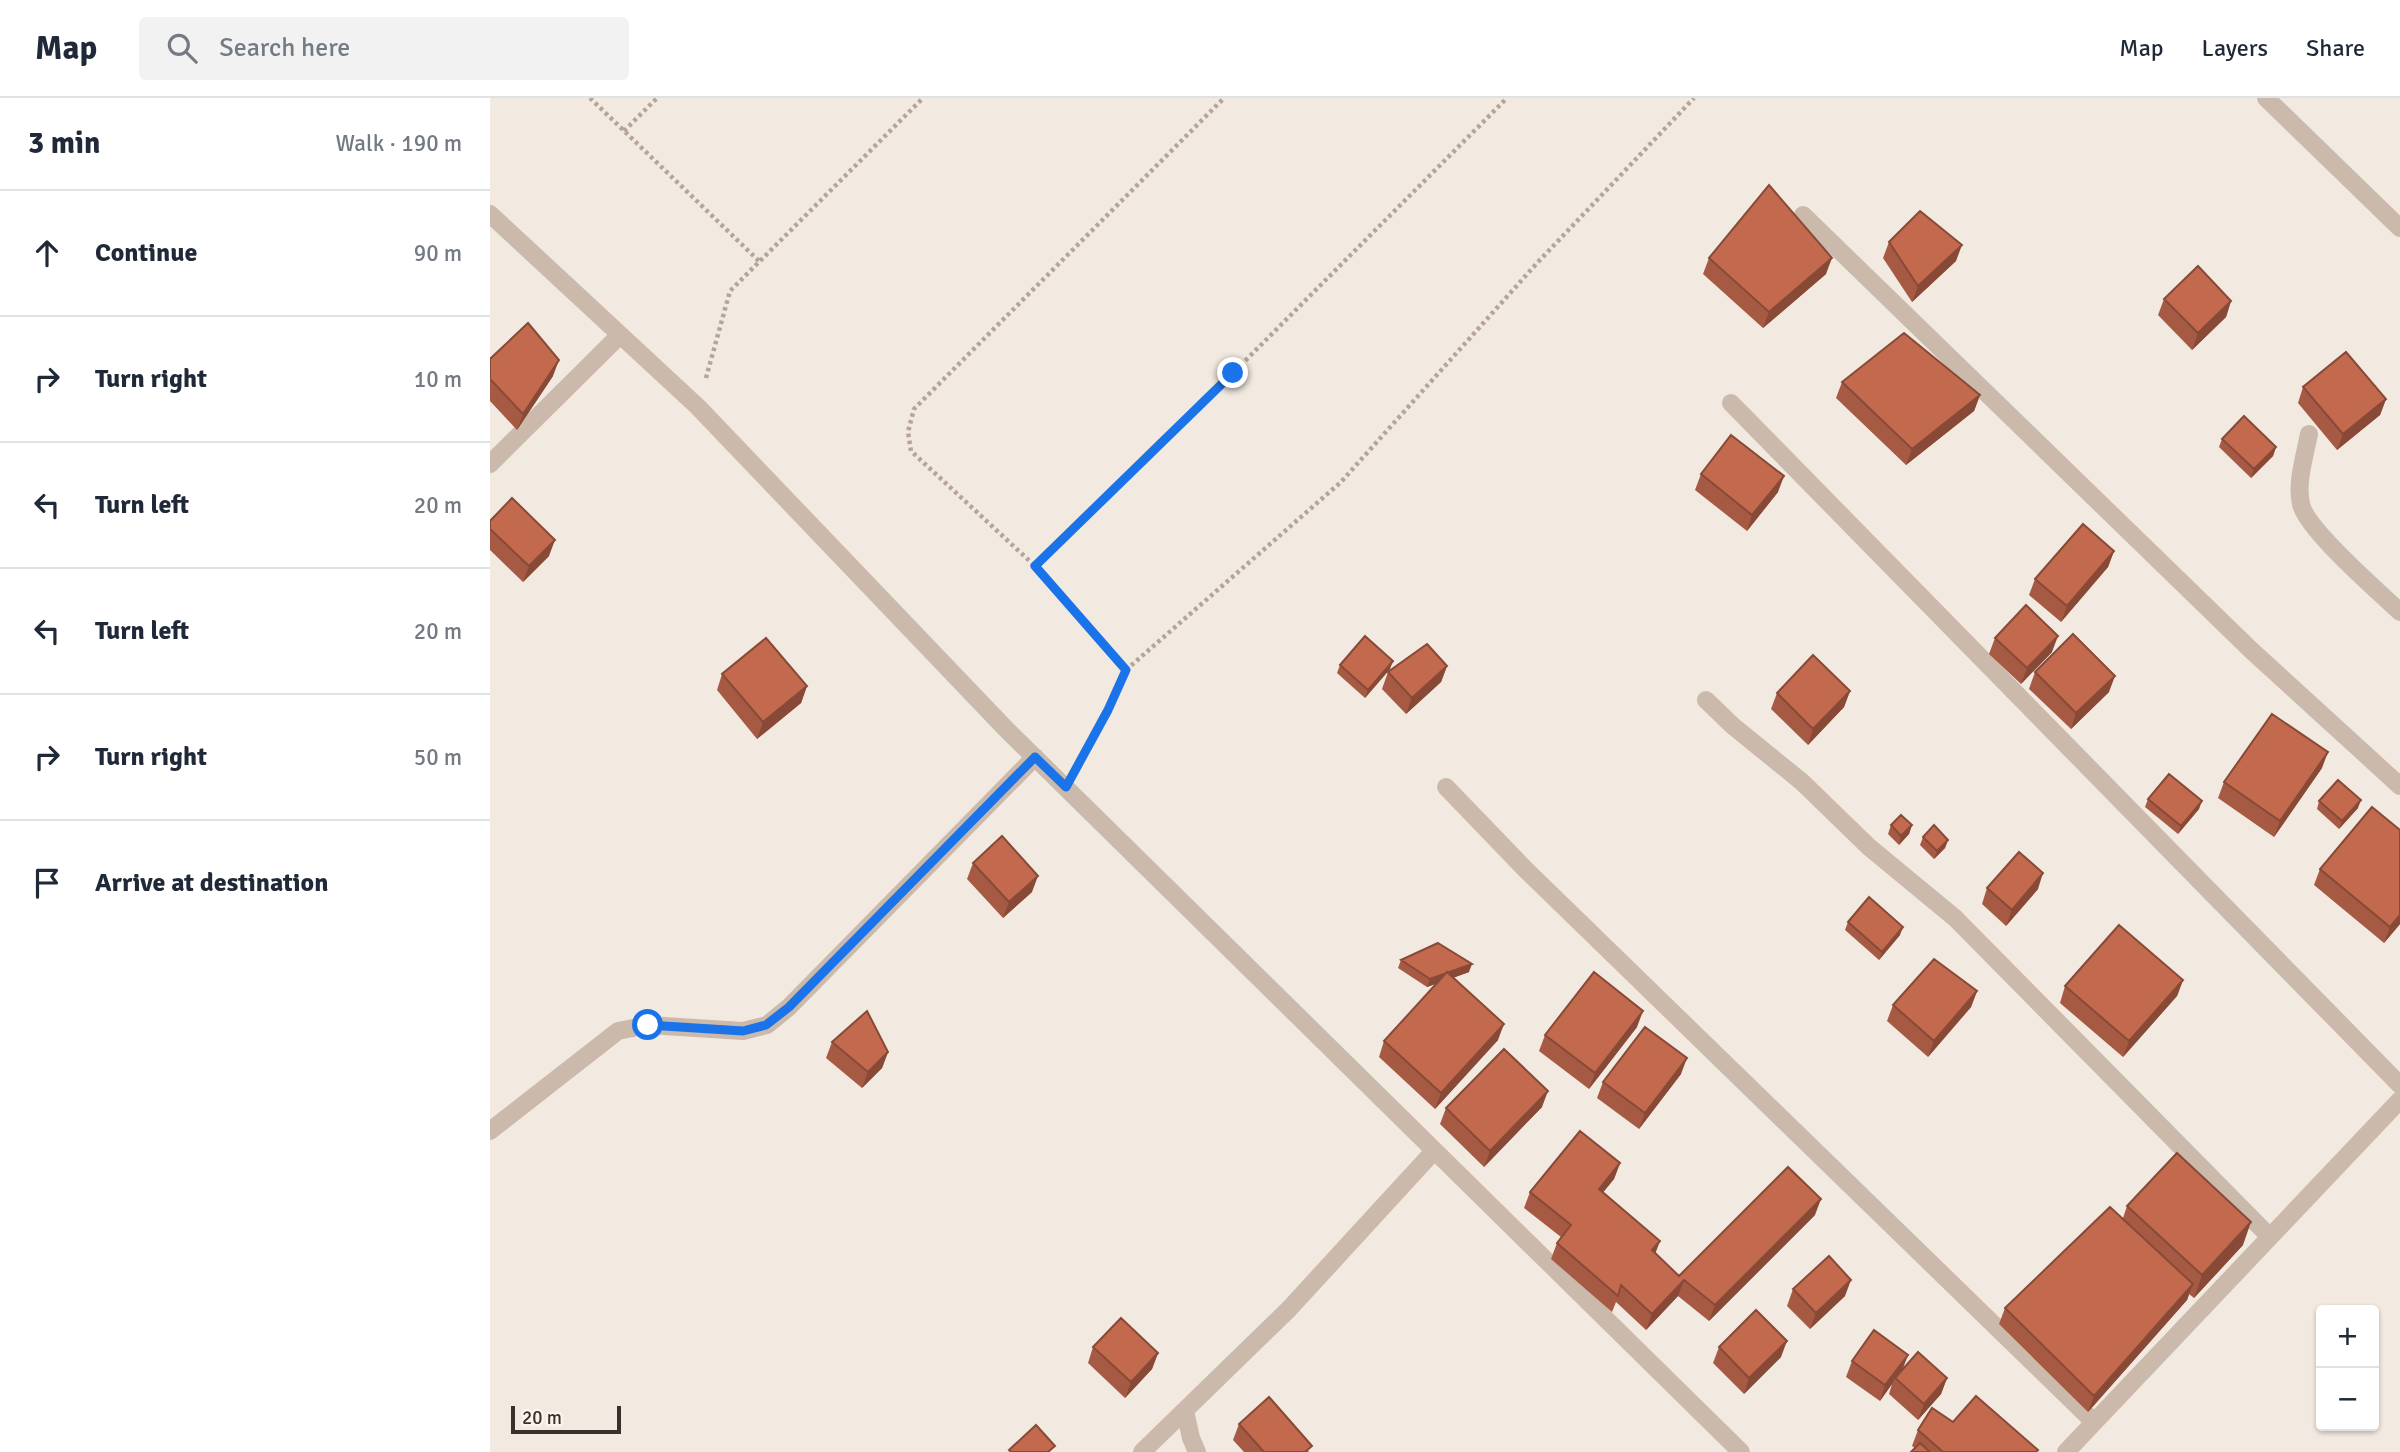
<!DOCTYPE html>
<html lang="en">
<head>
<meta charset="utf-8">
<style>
  body { margin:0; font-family:Signika,sans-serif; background:#f2f2f3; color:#1f2937 }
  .controls { position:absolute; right:21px; bottom:21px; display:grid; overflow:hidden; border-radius:7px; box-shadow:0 2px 5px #0004 }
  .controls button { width:63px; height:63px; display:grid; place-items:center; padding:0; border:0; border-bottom:2px solid #e0e1e3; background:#fff; color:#1f2937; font:35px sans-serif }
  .scale { position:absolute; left:21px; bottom:18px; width:110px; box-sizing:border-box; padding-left:7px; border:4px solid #392f2b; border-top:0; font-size:19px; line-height:24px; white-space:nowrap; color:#392f2b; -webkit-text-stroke:5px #faf4ed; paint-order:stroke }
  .stop { position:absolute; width:21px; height:21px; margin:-16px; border:5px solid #1a73e8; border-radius:50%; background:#fff }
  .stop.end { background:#1a73e8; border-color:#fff; box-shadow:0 2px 7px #0008 }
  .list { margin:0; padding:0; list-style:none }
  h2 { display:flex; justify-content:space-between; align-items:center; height:91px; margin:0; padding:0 28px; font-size:30px }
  h2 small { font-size:23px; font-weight:400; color:#747a83 }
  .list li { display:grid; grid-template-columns:46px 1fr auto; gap:21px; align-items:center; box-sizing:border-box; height:126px; padding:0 28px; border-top:2px solid #e0e1e3 }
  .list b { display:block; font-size:26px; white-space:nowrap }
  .list em { font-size:23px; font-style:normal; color:#747a83 }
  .icon { flex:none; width:38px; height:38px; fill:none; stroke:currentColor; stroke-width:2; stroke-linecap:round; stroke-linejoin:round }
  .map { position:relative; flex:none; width:1910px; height:1354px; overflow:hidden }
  header { display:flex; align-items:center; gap:42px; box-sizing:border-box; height:98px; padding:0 35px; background:#fff; border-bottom:2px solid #e0e1e3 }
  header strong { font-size:33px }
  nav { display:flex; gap:38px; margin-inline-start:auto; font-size:24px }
  .search { width:490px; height:63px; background:#f2f2f3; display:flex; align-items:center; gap:18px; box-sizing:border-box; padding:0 24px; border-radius:7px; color:#747a83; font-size:26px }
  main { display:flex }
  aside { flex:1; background:#fff }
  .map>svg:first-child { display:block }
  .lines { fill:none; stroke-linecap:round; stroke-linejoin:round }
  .path { stroke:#b6a496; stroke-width:4.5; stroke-dasharray:3.5 3.5; stroke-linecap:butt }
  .minor { stroke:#cbb9ac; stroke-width:18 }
  .wall { fill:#a75a43 }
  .shaded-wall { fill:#884a37 }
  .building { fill:#c2694e; stroke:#884a37; stroke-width:2 }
  .route { stroke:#1a73e8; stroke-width:9 }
</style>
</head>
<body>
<header>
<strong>Map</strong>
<div class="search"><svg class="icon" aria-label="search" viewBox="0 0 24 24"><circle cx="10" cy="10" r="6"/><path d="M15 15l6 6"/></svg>Search here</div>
<nav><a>Map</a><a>Layers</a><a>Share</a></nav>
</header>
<main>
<aside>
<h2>3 min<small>Walk · 190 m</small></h2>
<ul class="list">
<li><svg class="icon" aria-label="ahead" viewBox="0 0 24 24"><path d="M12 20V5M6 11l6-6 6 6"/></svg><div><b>Continue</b></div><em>90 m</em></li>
<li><svg class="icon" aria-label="right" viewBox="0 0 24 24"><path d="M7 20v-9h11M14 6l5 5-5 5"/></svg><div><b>Turn right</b></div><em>10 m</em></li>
<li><svg class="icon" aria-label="left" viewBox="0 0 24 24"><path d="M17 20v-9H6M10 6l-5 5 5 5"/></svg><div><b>Turn left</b></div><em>20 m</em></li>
<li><svg class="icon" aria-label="left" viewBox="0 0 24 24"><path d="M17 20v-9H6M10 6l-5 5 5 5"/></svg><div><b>Turn left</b></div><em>20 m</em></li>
<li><svg class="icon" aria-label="right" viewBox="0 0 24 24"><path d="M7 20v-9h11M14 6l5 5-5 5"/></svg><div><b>Turn right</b></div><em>50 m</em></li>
<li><svg class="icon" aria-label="arrive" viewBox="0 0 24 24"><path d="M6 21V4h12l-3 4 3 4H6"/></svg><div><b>Arrive at destination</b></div></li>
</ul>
</aside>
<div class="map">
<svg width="1910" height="1354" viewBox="0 0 1910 1354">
  <rect width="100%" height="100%" fill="#f2e9e0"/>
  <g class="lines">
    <path class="path" d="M100,0L270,164
      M134,33L167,0
      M216,280L240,193L433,0
      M545,468L743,275L1017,0
      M636,572L851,384L1048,164L1204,0
      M588,666L618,612L636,572L545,468L421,353L418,334L424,311L734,0"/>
    <path class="minor" d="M1776,0L1910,130
      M0,116L208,309L515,630L1251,1354
      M1313,117L1761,552L1910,688
      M1241,305L1910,987
      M1819,336C1815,357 1806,385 1811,406C1816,431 1889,494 1910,514
      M0,366L130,237
      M1216,602L1243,628L1312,684L1379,749L1465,820L1780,1139
      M956,689L1036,772L1604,1324
      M0,1033L128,933L158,927L253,933L277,927L299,909L545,659
      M695,1313L701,1340L707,1354
      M652,1354L799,1211L944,1053
      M1576,1354L1910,1002"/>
  </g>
  <path class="wall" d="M1399,144L1466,163L1422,204L1393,160Z
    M1219,160L1336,176L1273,230L1213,176Z
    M1674,201L1741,203L1736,219L1702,252L1668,217Z
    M0,261L63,278L27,332L0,303Z
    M1352,284L1490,297L1484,313L1416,367L1346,300Z
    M1813,289L1896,301L1890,317L1847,352L1808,305Z
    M1732,341L1786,349L1783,358L1761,380L1729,349Z
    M1211,376L1288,394L1257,433L1205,392Z
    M0,423L59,458L33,484L0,452Z
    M1624,453L1618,469L1571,524L1539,497L1545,481Z
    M1505,540L1562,554L1531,586L1499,556Z
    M850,567L900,571L875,600L847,575Z
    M957,568L951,584L916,616L892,591L898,574Z
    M1545,574L1619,594L1581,631L1539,591Z
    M232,576L317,588L311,605L267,641L227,592Z
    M1360,593L1354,609L1318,647L1281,611L1287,595Z
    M1832,670L1784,739L1728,700L1734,684Z
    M1658,701L1709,711L1688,736L1655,709Z
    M1829,703L1868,710L1849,731L1827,711Z
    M1401,727H1422L1419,736L1409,747L1398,736Z
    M1910,732V826L1894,845L1824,787L1830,771Z
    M1433,739L1458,742L1455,750L1444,761L1430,747Z
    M483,765L542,794L513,820L477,781Z
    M1497,790L1548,791L1516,828L1492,806Z
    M1358,824L1410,837L1389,862L1355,832Z
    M911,862L979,874L963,880L1008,942L945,1011L889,959L894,943L948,885L937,889L908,870Z
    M1693,882L1687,898L1633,959L1570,905L1575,888Z
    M1487,893L1481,909L1438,959L1397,923L1403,907Z
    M1147,929L1099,991L1049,953L1055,937Z
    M342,944L398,954L392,970L372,990L336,960Z
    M1191,976L1149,1031L1107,1000L1113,984Z
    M1052,1009L994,1069L950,1026L956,1010Z
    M1130,1065L1124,1081L1113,1094L1166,1156L1189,1178L1325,1117L1219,1223L1188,1198L1156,1232L1126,1204L1122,1214L1061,1161L1067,1145L1071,1139L1034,1110L1040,1094Z
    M1637,1108L1753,1147L1704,1200L1699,1196L1697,1202L1598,1314L1509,1226L1515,1210L1633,1120Z
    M1303,1191L1355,1198L1320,1231L1297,1208Z
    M603,1249L668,1255L662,1271L635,1300L598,1265Z
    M1229,1249L1291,1259L1254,1296L1223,1265Z
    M1362,1263L1413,1270L1457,1280L1451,1296L1428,1322L1399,1296L1402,1286L1390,1303L1356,1279Z
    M1463,1324L1547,1354H1421L1425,1350L1422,1348L1428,1332Z
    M749,1326L820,1354H754L743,1342Z"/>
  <path class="shaded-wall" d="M1472,147L1466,163L1422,204L1428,188Z
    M1342,160L1336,176L1273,230L1279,214Z
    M1741,203L1736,219L1702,252L1708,235Z
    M69,262L63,278L27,332L33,316Z
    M1490,297L1484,313L1416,367L1422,351Z
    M1896,301L1890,317L1847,352L1853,336Z
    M1786,349L1783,358L1761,380L1764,371Z
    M1294,378L1288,394L1257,433L1262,417Z
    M65,442L59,458L33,484L39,468Z
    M1624,453L1618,469L1571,524L1577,508Z
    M1568,538L1562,554L1531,586L1537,570Z
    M903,563L900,571L875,600L878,592Z
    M957,568L951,584L916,616L922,600Z
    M1625,578L1619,594L1581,631L1586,615Z
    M317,588L311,605L267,641L273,624Z
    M1360,593L1354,609L1318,647L1323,631Z
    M1838,654L1832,670L1784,739L1790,723Z
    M1871,702L1868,710L1849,731L1852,723Z
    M1712,703L1709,711L1688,736L1691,728Z
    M1422,727L1419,736L1409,747L1411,738Z
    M1458,742L1455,750L1444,761L1447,753Z
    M1553,775L1548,791L1516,828L1522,812Z
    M548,778L542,794L513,820L519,804Z
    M1910,817V826L1894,845L1900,829Z
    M1413,829L1410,837L1389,862L1392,854Z
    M982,866L979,874L937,889L940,881Z
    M1693,882L1687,898L1633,959L1639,943Z
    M1487,893L1481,909L1438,959L1444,943Z
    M1153,913L1147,929L1099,991L1105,975Z
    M1014,926L1008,942L945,1011L951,995Z
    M398,954L392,970L372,990L378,974Z
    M1197,960L1191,976L1149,1031L1155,1015Z
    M1058,993L1052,1009L994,1069L1000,1053Z
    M1130,1065L1124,1081L1103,1107L1109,1091Z
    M1331,1101L1325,1117L1219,1223L1225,1207Z
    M1761,1124L1753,1147L1704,1200L1712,1177Z
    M1170,1143L1164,1159L1162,1152Z
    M1194,1182L1188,1198L1156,1232L1162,1216Z
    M1361,1182L1355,1198L1320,1231L1326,1215Z
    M1703,1186L1697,1202L1598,1314L1604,1298Z
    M1297,1243L1291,1259L1254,1296L1259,1280Z
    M668,1255L662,1271L635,1300L641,1284Z
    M1418,1257L1412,1273L1405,1280L1402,1286L1390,1303L1395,1287Z
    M1457,1280L1451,1296L1428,1322L1434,1306Z"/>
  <path class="building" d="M1279,87L1342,160L1279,214L1219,160Z
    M1430,113L1472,147L1428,188L1399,144Z
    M1708,168L1741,203L1708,235L1674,201Z
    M38,225L69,262L33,316L0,281V261Z
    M1414,235L1490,297L1422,351L1352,284Z
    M1856,254L1896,301L1853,336L1813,289Z
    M1754,318L1786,349L1764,371L1732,341Z
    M1241,337L1294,378L1262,417L1211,376Z
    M22,400L65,442L39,468L0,431V423Z
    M1593,426L1624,453L1577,508L1545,481Z
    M1536,507L1568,538L1537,570L1505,540Z
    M1583,536L1625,578L1586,615L1545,574Z
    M875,538L903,563L878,592L850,567Z
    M276,540L317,588L273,624L232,576Z
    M937,546L957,568L922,600L898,574Z
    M1323,557L1360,593L1323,631L1287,595Z
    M1782,616L1838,654L1790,723L1734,684Z
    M1679,676L1712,703L1691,728L1658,701Z
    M1848,682L1871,702L1852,723L1829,703Z
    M1882,709L1910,732V817L1900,829L1830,771Z
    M1411,717L1422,727L1411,738L1401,727Z
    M1444,727L1458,742L1447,753L1433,739Z
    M512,738L548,778L519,804L483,765Z
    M1529,754L1553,775L1522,812L1497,790Z
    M1379,799L1413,829L1392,854L1358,824Z
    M1629,827L1693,882L1639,943L1575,888Z
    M948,845L982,866L940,881L911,862Z
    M1444,861L1487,893L1444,943L1403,907Z
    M957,874L1014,926L951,995L894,943Z
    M1104,874L1153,913L1105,975L1055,937Z
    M377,913L398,954L378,974L342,944Z
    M1155,929L1197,960L1155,1015L1113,984Z
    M1014,951L1058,993L1000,1053L956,1010Z
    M1090,1033L1130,1065L1109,1091L1170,1143L1162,1152L1189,1178L1298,1069L1331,1101L1225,1207L1194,1182L1162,1216L1131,1187L1128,1198L1067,1145L1081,1127L1040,1094Z
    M1687,1055L1761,1124L1712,1177L1637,1108Z
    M1620,1109L1703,1186L1604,1298L1515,1210Z
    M1339,1158L1361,1182L1326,1215L1303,1191Z
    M1266,1212L1297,1243L1259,1280L1229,1249Z
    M631,1220L668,1255L641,1284L603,1249Z
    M1384,1232L1418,1257L1395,1287L1362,1263Z
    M1428,1254L1457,1280L1434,1306L1405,1280Z
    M1486,1298L1548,1352L1546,1354H1453L1428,1332L1442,1310L1463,1324Z
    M779,1299L822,1348L815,1354H774L749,1326Z
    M546,1327L565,1348L558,1354H521L519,1352Z
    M1430,1345L1440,1354H1421Z"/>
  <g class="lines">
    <path class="route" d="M158,927L253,933L276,927L299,909L545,659L576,689L618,612L636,572L545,468L743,275"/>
  </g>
</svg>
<div class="controls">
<button>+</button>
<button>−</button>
</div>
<div class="scale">20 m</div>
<div class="stop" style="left:158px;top:927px"></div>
<div class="stop end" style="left:743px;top:275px"></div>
</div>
</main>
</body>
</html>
